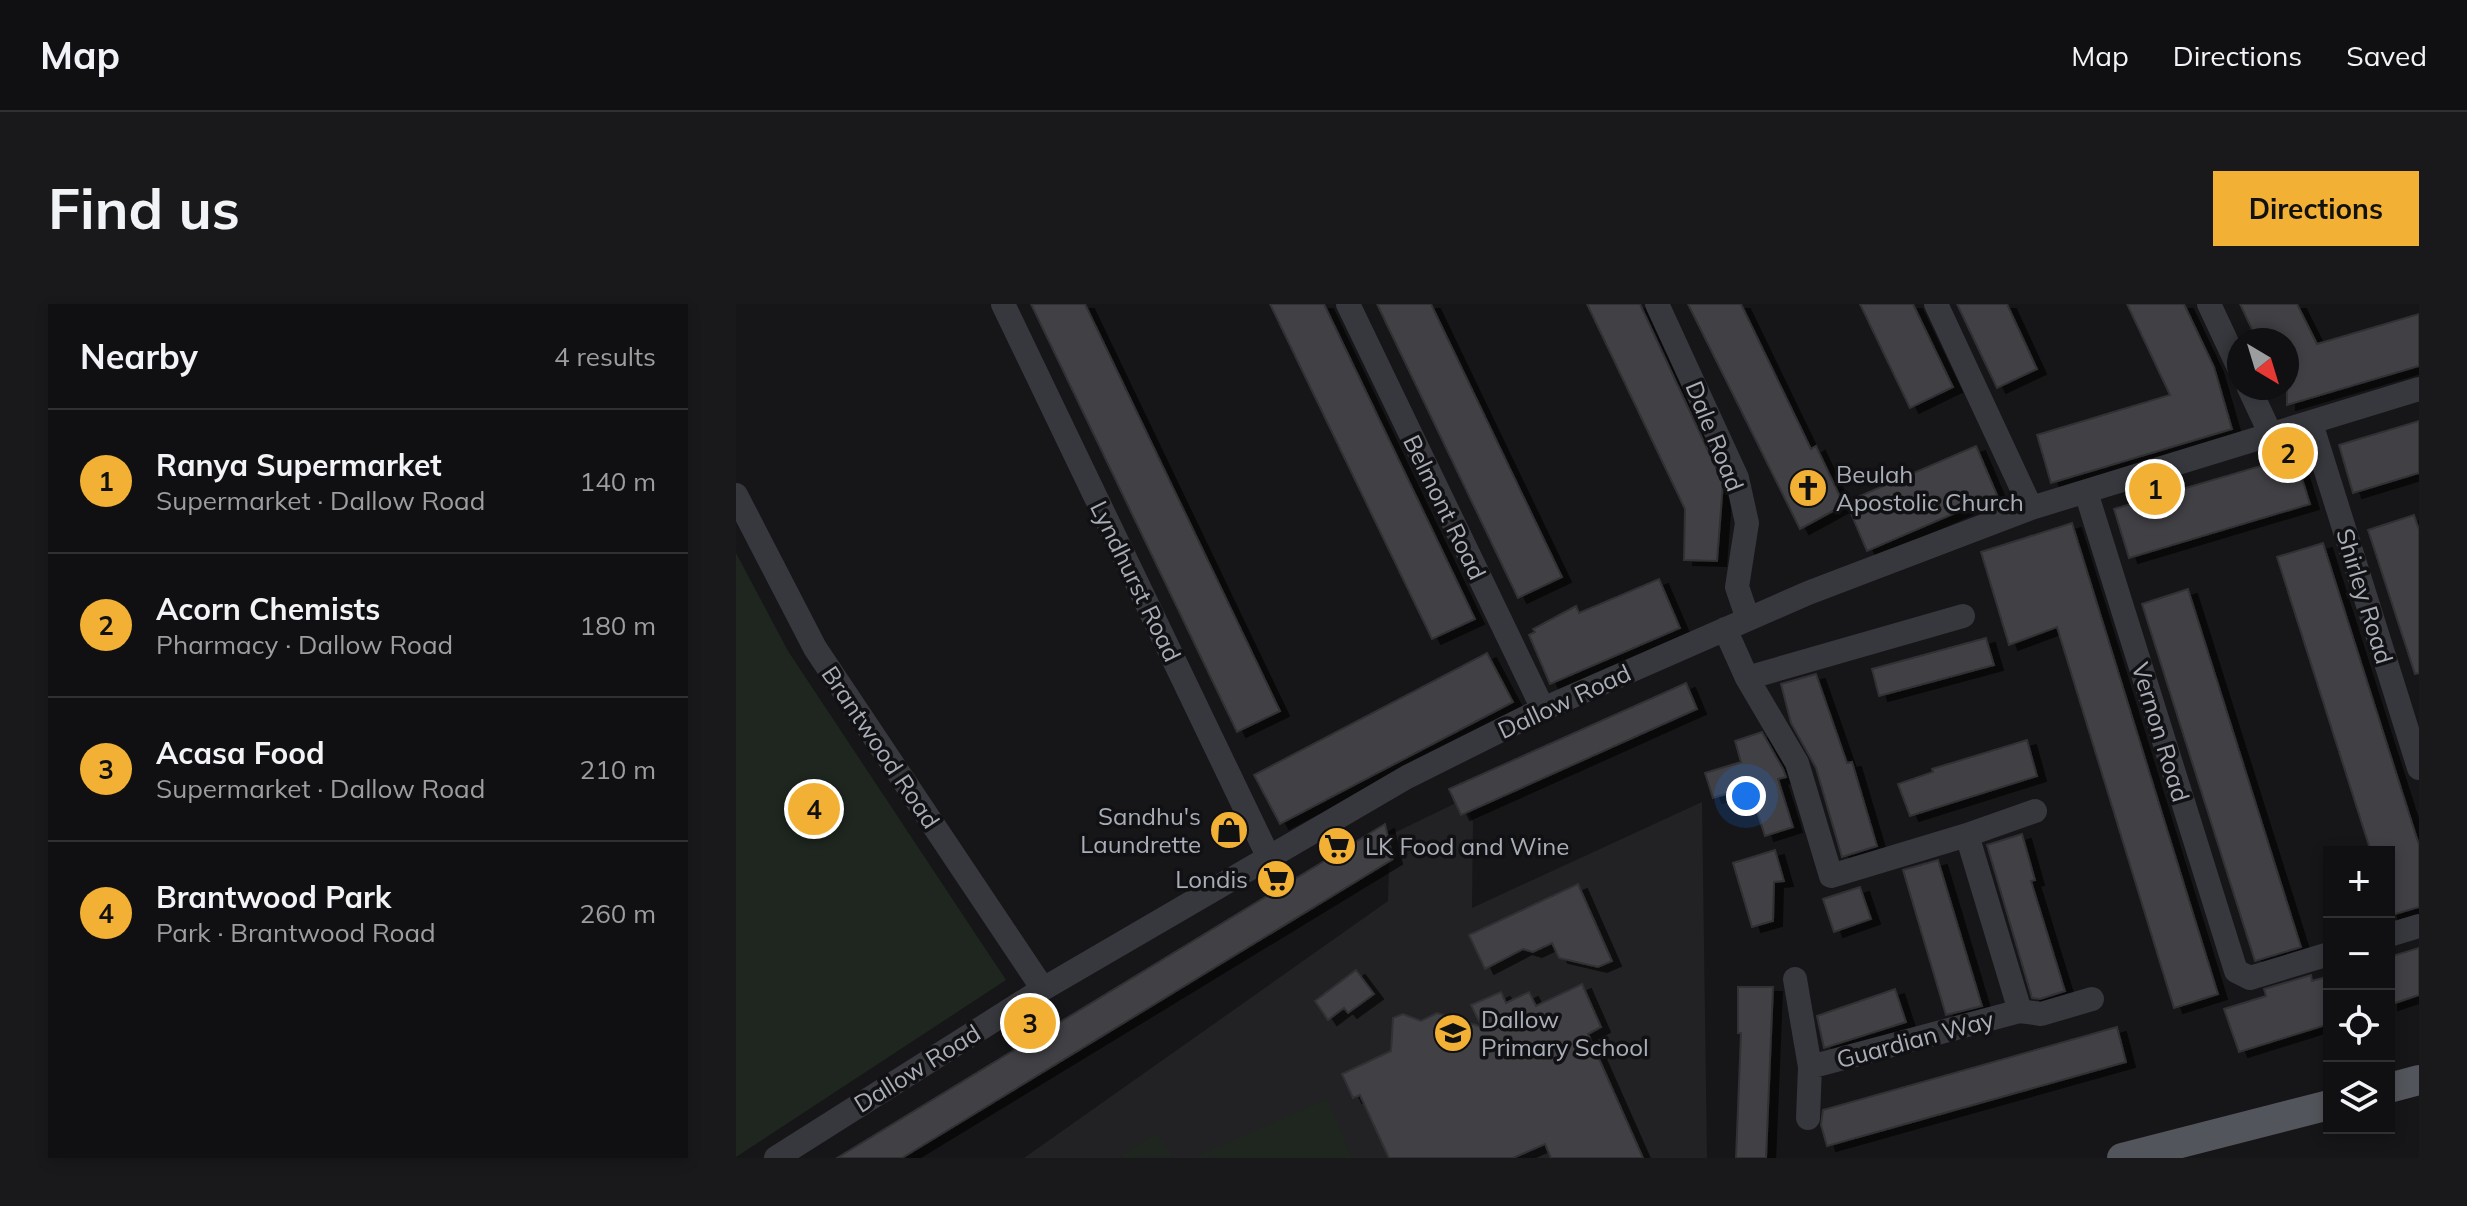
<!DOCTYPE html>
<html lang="en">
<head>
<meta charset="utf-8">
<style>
  body { margin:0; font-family:Mulish,sans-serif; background:#19191b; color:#f1f3f6 }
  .controls { position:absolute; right:24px; bottom:24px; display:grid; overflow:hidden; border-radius:0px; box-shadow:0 4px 12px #0003 }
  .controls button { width:72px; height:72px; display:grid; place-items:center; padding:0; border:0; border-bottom:2px solid #303032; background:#101012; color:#f1f3f6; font:40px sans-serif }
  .compass { position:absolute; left:1491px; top:24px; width:72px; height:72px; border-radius:50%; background:#101012; box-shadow:0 4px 12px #0003; rotate:142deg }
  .you { position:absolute; left:1010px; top:492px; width:28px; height:28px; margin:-20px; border:6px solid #fff; border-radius:50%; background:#1a73e8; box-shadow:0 0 0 12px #1a73e833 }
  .badge { display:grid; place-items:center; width:52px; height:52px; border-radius:50%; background:#f2b134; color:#111; font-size:26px; font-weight:700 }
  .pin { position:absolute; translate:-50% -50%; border:4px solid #fff; box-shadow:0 2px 8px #0006 }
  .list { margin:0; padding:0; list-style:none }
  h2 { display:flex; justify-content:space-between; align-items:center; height:104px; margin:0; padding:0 32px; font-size:34px }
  h2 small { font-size:26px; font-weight:400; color:#9c9d9f }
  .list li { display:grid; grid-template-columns:52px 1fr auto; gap:24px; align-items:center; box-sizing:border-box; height:144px; padding:0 32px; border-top:2px solid #303032 }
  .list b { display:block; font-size:30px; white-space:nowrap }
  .list p { margin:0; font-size:26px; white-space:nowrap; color:#9c9d9f }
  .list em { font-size:26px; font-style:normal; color:#9c9d9f }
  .icon { flex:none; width:44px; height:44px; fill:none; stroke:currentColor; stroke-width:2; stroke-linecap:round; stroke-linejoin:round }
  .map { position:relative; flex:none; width:1683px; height:854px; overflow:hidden; border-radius:0px }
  header { display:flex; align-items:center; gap:48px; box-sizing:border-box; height:112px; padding:0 40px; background:#101012; border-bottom:2px solid #303032 }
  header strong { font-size:38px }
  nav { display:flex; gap:44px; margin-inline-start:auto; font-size:28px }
  .intro { display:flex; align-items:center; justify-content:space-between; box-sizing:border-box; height:192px; padding:0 48px }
  h1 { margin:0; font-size:56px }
  .button { padding:20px 36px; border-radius:0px; background:#f2b134; color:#111; font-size:28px; font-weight:700 }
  main { display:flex; gap:48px; padding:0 48px }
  aside { flex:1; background:#101012; border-radius:0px; box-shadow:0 4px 12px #0003 }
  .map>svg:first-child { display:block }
  .built { fill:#222225 }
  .green { fill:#1e261f }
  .building { fill:#404145; stroke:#303034; stroke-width:2; filter:url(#shadow) }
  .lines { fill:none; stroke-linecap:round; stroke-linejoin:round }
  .minor { stroke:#37383d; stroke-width:24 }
  .major { stroke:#53555c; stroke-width:30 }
  .labels { text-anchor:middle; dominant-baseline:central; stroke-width:7; stroke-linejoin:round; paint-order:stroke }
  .street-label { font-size:24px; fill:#a8adb8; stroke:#111113 }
  .poi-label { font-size:24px; fill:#a8adb8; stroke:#111113; text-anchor:start }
</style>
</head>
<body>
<header>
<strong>Map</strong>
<nav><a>Map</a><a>Directions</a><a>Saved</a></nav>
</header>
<div class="intro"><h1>Find us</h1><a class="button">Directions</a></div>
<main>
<aside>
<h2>Nearby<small>4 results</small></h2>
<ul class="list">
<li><span class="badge">1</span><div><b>Ranya Supermarket</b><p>Supermarket · Dallow Road</p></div><em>140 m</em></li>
<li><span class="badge">2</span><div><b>Acorn Chemists</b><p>Pharmacy · Dallow Road</p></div><em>180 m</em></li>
<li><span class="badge">3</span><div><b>Acasa Food</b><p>Supermarket · Dallow Road</p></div><em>210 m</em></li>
<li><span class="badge">4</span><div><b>Brantwood Park</b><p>Park · Brantwood Road</p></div><em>260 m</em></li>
</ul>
</aside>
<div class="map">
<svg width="1683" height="854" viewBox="0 0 1683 854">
  <defs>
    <filter id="shadow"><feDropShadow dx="9" dy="5" stdDeviation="0" flood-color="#0009"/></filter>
  </defs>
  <rect width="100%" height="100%" fill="#161618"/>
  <path class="built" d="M726,496L737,518L736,604L966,498L971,854H288L652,597L654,531Z"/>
  <path class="green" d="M0,249L52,347L270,676L0,853Z
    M591,795L616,854H460L459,853Z
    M421,829L437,853L383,854Z"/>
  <path class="building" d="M295,0H349L544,407L501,428Z
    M534,0H588L739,315L696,335Z
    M641,0H695L826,273L782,294Z
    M851,0H904L987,179L981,257L948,256L949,205Z
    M952,0H1005L1075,145L1080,142L1108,201L1064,225Z
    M1124,0H1177L1217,83L1174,104Z
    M1221,0H1271L1301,65L1261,84Z
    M1391,0H1448L1478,63L1496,125L1315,179L1301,131L1434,91Z
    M1504,0H1561L1581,40L1683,10V62L1551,101V36H1521Z
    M1683,117V169L1617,189L1603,141Z
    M1240,142L1261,191L1131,247L1110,198Z
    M1559,152L1574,200L1393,254L1378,205Z
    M1678,211L1683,226V369L1679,370L1632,226Z
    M1336,219L1482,690L1438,704L1321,323L1273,341L1245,248Z
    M1587,239L1683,541V603L1653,612V548H1635L1541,253Z
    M923,275L944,324L814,380L793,331L799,328L797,325L840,302L843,309Z
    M1452,285L1565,643L1519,657L1406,300Z
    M1250,334L1258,361L1143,392L1136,365Z
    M751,349L777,398L544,520L518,471Z
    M1080,370L1111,459L1116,458L1141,542L1106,553L1080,464L1055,419L1045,380Z
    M950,379L961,405L725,511L713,485Z
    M1026,428L1047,465L1050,473L1042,475L1057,523L1029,532L1013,483L977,494L969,469L1005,458L999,437Z
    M1291,436L1301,472L1174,512L1162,480L1197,468L1196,465Z
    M649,520L657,555L166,854H101Z
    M1286,530L1299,576L1295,577L1329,687L1304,695L1296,694L1251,541Z
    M1039,546L1048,577L1038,578L1037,617L1016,623L997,559Z
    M1202,556L1246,702L1210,711L1167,566Z
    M842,580L876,657L862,663L823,654L816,639L797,648L787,645L749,665L733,631Z
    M1124,583L1135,615L1098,628L1087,595Z
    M1683,644V691L1653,701V653Z
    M620,666L638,690L612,709L608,704L592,716L579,697Z
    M1575,671L1576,677L1593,672V720L1503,748L1488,705L1530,692L1528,685Z
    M846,680L865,723L852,730L907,854H815L809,840L777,854H653L624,791L617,794L606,770L655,747L657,714L667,710L685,717L701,709L746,723L735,701L765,688L770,699L793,688L800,702Z
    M1002,683H1037L1030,854H1000L1005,729H1002Z
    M1159,685L1170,718L1088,744L1081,712Z
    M1381,723L1390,758L1091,842L1085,821L1087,806Z"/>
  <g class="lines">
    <path class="minor" d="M267,0L533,554
      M612,0L807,405
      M921,0L1001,174L1011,219L1001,283L1012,315
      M1200,0L1295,204
      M1473,0L1503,64
      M1513,84L1535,131
      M1575,119L1683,464
      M1350,188L1500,667L1514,674L1593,650
      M0,191L79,344L307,685
      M989,325L1011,374L1061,459L1095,572L1231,531L1299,507
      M1011,374L1227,312
      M1653,631L1683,622
      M1059,675L1074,763L1072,814
      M1284,707L1305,710L1356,695
      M1074,763L1284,707L1231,531
      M40,854L307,685L671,473L807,405L1072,289L1295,204L1683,85"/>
    <path class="major" d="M1653,784L1683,776
      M1386,854L1593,801"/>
  </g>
  <defs>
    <symbol id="church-disc" viewBox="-11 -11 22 22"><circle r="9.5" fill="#f2b134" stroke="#111113"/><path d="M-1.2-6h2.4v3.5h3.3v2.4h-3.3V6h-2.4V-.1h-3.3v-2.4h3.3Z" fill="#111"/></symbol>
    <symbol id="shop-disc" viewBox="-11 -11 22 22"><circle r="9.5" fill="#f2b134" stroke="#111113"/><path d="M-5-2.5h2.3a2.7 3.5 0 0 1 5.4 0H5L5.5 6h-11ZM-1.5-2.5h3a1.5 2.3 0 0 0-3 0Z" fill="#111"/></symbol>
    <symbol id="supermarket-disc" viewBox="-11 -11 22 22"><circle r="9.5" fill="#f2b134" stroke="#111113"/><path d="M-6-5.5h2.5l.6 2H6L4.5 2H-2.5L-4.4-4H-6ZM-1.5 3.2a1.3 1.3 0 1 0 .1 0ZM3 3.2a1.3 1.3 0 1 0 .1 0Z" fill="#111"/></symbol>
    <symbol id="school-disc" viewBox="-11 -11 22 22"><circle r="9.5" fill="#f2b134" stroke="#111113"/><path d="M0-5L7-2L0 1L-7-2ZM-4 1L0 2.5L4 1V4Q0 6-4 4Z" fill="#111"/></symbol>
  </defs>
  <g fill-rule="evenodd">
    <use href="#church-disc" x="1050" y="162" width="44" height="44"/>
    <use href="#shop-disc" x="471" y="504" width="44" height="44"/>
    <use href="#supermarket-disc" x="579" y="520" width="44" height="44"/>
    <use href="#supermarket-disc" x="518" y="553" width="44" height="44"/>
    <use href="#school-disc" x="695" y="707" width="44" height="44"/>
  </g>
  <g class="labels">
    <g class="street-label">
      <text transform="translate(979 132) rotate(68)">Dale Road</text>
      <text transform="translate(709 203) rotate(64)">Belmont Road</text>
      <text transform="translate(400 277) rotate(64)">Lyndhurst Road</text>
      <text transform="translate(1629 292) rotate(73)">Shirley Road</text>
      <text transform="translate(828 397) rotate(-25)">Dallow Road</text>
      <text transform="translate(1425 428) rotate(73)">Vernon Road</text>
      <text transform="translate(145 443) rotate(56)">Brantwood Road</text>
      <text transform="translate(1179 735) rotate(-15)">Guardian Way</text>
      <text transform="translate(181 764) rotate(-32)">Dallow Road</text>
    </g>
    <g class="poi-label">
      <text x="1100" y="170">Beulah<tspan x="1100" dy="28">Apostolic Church</tspan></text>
      <text x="465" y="512" text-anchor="end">Sandhu's<tspan x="465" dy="28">Laundrette</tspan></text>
      <text x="629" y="542">LK Food and Wine</text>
      <text x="512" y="575" text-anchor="end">Londis</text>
      <text x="745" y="715">Dallow<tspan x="745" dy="28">Primary School</tspan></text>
    </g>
  </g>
</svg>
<div class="controls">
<button>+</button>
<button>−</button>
<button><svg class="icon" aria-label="locate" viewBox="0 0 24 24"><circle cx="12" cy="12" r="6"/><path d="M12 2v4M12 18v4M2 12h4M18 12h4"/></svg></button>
<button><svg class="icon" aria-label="layers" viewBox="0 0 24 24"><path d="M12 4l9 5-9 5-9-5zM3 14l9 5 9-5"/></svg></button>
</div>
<svg class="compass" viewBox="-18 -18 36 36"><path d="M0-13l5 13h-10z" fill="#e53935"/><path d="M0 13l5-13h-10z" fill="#9c9d9f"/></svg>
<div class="you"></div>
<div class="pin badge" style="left:1419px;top:185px">1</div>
<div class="pin badge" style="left:1552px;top:149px">2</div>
<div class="pin badge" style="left:294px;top:719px">3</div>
<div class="pin badge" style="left:78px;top:505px">4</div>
</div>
</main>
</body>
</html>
